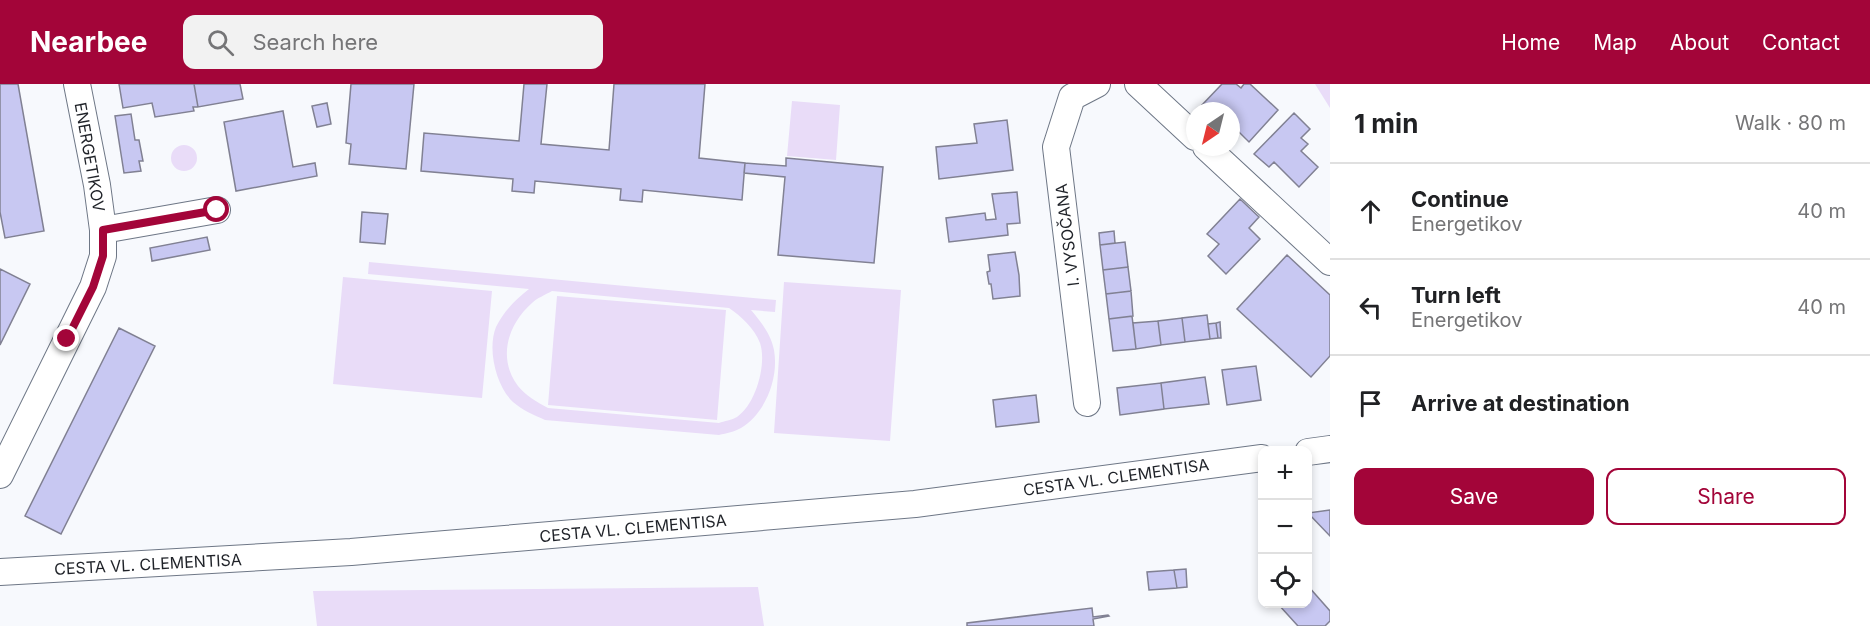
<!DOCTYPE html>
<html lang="en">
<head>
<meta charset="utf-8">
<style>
  body { margin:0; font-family:Inter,sans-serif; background:#f2f2f2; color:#202124 }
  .controls { position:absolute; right:18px; bottom:18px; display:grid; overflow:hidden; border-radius:12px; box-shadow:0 3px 9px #0003 }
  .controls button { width:54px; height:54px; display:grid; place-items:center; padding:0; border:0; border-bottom:2px solid #e0e0e0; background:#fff; color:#202124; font:30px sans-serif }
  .compass { position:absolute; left:1186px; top:18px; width:54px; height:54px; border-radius:50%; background:#fff; box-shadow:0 3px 9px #0003; rotate:215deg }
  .stop { position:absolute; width:18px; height:18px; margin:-14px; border:4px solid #a30539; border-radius:50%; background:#fff }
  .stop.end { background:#a30539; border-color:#fff; box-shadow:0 2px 6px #0008 }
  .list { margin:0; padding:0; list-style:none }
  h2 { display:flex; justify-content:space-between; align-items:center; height:78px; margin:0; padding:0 24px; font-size:26px }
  h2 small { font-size:20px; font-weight:400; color:#757577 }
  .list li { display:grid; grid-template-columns:39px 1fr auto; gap:18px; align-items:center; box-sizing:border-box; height:96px; padding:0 24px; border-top:2px solid #e0e0e0 }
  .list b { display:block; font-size:22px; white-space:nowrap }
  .list p { margin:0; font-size:20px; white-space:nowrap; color:#757577 }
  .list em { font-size:20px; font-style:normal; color:#757577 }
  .actions { display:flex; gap:12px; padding:18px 24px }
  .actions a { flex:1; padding:14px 0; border:2px solid #a30539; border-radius:12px; text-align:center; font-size:21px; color:#a30539 }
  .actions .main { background:#a30539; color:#fff }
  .icon { flex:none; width:33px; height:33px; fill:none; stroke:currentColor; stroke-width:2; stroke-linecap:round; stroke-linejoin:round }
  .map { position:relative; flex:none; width:1330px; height:542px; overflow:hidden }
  header { display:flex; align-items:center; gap:36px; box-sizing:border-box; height:84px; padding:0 30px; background:#a30539; color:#fff }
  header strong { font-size:28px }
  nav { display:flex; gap:33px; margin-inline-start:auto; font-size:21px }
  .search { width:420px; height:54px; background:#f2f2f2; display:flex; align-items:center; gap:15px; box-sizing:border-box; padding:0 21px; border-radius:12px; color:#757577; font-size:22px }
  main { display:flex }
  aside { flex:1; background:#fff }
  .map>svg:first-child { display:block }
  .green { fill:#e9dcf8; fill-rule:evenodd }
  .building { fill:#c8c8f2; stroke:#818193; stroke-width:1.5 }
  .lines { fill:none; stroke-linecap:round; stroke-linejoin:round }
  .street-casing { stroke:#6e7786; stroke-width:28 }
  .street { stroke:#fff; stroke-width:26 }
  .route { stroke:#a30539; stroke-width:8 }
  .labels { text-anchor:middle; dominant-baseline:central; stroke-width:6; stroke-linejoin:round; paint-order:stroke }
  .street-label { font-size:16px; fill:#1f2228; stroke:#fff }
</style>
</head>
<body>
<header>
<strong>Nearbee</strong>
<div class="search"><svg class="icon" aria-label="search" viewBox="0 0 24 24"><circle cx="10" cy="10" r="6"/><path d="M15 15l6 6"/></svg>Search here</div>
<nav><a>Home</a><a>Map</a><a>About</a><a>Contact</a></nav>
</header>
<main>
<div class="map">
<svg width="1330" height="542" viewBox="0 0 1330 542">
  <rect width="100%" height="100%" fill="#f7f9fd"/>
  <path class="green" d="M1315,0H1330V24Z
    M792,17L840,21L836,76L787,72Z
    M171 74a13 13 0 1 1 26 0a13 13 0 1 1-26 0Z
    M369,178L776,216L775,228L751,226C761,238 771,250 774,266C779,293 766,329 741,344C734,348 727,349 719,351L545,336C534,331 522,326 513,318C496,302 487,265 496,243C503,228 516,215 529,205L368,190ZM552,207L729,224C741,232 754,244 760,259C767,280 756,320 737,333C732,336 724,337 719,339L548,324C537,318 526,312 518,302C497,274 508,240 532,219C537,214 545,211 552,207Z
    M343,193L492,207L482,314L333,300Z
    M784,198L901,206L890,357L774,349Z
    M557,212L726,226L717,336L548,321Z
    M758,503L764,542H317L313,507Z"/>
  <path class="building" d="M0,0H18L44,147L5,154L0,128Z
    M119,0H194L198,23H193L194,27L155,33L152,19L123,24Z
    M194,0H240L243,15L198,23Z
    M351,0H414L406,85L349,80L351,60L346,59Z
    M524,0H547L541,60L609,66L614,0H705L699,74L745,79L742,116L643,106L642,118L620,116L621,105L535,97L534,109L512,107L513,95L421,87L424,49L519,57Z
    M1222,0H1236L1241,4L1244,0H1250L1278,26L1249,58L1237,46L1233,51L1231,49V27H1208L1202,21Z
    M327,19L331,40L317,43L312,22Z
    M283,27L293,83L315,79L317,92L236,107L224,38Z
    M1294,29L1310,45L1301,54L1308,60L1301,67L1318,83L1299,103L1274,78L1269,83L1254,70Z
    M131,30L135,56H139L143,77H139L141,87L124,89L115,32Z
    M1007,36L1013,86L939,95L936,63L977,59L974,40Z
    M786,74L883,83L874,179L778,171L785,93L744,89L745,79L786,82Z
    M1017,108L1020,139L1007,140L1008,151L949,158L946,134L985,129L986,136L996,135L992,110Z
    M1240,115L1259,133L1249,144L1260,155L1226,190L1208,172L1219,160L1207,150Z
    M362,128L388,130L385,160L360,158Z
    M1114,147L1115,159L1100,161L1099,149Z
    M207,153L210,166L152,177L150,164Z
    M1125,158L1128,183L1103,186L1100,161Z
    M1015,168L1019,191L1020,212L993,215L991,200H989L987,188L990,187L988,171Z
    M1287,171L1330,211V272L1311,293L1237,225Z
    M1128,183L1131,207L1106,210L1103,186Z
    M0,185L30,200L0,261Z
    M1131,207L1133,232L1109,235L1106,210Z
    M1207,231L1210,255L1185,258L1182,234Z
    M1132,232L1136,265L1113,267L1109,235Z
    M1182,234L1185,258L1161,261L1158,237Z
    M1158,237L1161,261L1136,265L1133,239Z
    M1220,238L1221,254H1218L1216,239Z
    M1216,239L1218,254L1210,255L1208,240Z
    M119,244L155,262L61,450L25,432Z
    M1256,282L1261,316L1227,321L1222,286Z
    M1205,293L1209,320L1164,325L1161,299Z
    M1161,299L1164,325L1120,331L1117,304Z
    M1036,311L1039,338L996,343L993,316Z
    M1330,426V452L1308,429Z
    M1186,485L1187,503L1177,504L1174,486Z
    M1174,486L1177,504L1149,506L1147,488Z
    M1308,502L1330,527V537L1325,542H1298L1278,520H1308Z
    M1092,524L1093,533L1108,531L1109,532L1093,535L1094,542H967V539Z"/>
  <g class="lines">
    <defs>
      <path id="street" d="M1138,0L1195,53
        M1206,63L1330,178
        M103,146L217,126
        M1087,319L1056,63L1072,13L1097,0
        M1308,368L1330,365
        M0,391L93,203L103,172V146L97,101L77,0
        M0,488L351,468L915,420L1262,374"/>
    </defs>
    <use href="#street" class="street-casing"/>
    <use href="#street" class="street"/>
  </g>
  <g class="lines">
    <path class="route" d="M67,255L93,203L103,172V146L217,126"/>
  </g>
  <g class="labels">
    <g class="street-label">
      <text transform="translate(90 73) rotate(80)">ENERGETIKOV</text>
      <text transform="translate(1067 151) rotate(-97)">I. VYSOČANA</text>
      <text transform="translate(1116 393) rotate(-8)">CESTA VL. CLEMENTISA</text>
      <text transform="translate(633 444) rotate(-5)">CESTA VL. CLEMENTISA</text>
      <text transform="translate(148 480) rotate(-3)">CESTA VL. CLEMENTISA</text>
    </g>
  </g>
</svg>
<div class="controls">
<button>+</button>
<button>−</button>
<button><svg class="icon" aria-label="locate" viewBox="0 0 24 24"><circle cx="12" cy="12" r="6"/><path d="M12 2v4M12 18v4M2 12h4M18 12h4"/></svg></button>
</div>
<svg class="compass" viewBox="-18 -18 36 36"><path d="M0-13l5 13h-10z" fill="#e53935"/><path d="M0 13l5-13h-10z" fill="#757577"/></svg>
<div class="stop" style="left:217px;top:126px"></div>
<div class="stop end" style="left:67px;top:255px"></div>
</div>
<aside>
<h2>1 min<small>Walk · 80 m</small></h2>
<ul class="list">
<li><svg class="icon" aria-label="ahead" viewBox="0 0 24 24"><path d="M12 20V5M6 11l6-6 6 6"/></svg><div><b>Continue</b><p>Energetikov</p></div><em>40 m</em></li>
<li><svg class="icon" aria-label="left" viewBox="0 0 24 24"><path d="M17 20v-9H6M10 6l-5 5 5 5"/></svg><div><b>Turn left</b><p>Energetikov</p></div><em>40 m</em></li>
<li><svg class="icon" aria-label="arrive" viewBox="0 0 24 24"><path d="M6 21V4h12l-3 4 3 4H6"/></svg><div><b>Arrive at destination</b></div></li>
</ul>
<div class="actions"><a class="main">Save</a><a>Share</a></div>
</aside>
</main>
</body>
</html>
